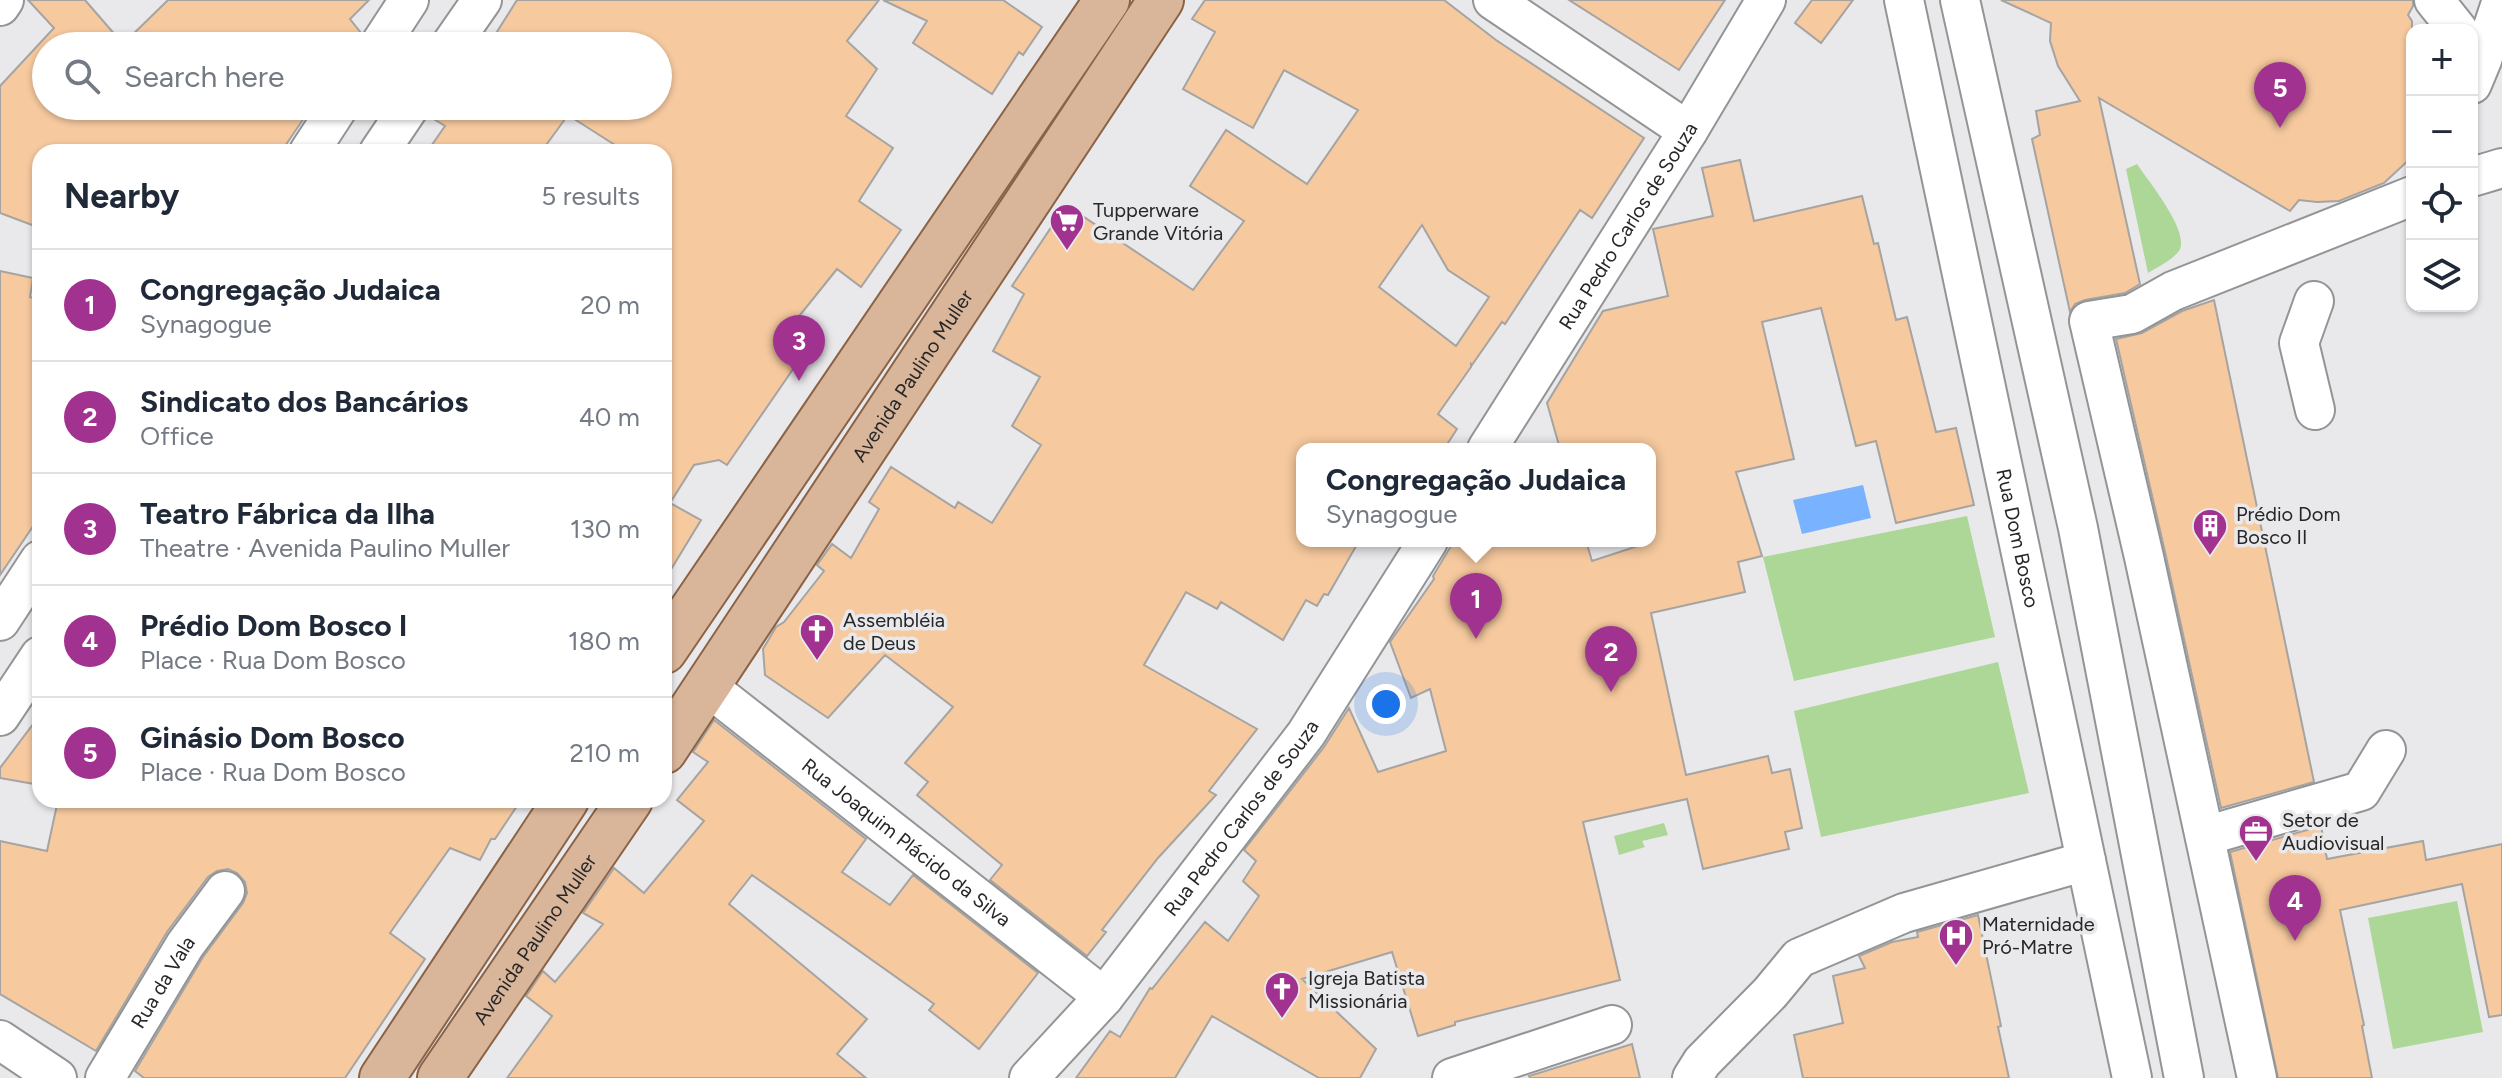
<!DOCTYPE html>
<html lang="en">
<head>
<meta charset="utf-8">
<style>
  body { margin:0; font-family:Figtree,sans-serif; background:#f6f6f7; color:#1f2937 }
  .controls { position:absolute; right:24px; top:24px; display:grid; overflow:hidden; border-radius:16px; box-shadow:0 2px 6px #0004 }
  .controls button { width:72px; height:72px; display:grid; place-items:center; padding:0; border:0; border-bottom:2px solid #e0e1e3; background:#fff; color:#1f2937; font:40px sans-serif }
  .you { position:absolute; left:1386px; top:704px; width:28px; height:28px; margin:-20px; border:6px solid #fff; border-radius:50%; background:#1a73e8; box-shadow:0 0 0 12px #1a73e833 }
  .badge { display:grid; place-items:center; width:52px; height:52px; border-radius:50%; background:#a2328f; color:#fff; font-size:26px; font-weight:700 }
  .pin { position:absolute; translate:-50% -66px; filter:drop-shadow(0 2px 4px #0008) }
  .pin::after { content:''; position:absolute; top:42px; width:28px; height:24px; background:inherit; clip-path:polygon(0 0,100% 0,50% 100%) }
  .popup { position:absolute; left:1296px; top:443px; width:360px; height:104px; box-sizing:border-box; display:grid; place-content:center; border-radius:16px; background:#fff; filter:drop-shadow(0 2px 6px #0005); font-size:26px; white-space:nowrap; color:#747a83 }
  .popup b { font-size:30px; color:#1f2937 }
  .popup::after { content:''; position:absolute; left:50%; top:100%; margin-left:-16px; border:16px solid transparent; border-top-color:#fff }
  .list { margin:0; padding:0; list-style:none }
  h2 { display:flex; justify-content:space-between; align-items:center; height:104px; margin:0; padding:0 32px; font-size:34px }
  h2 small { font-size:26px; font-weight:400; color:#747a83 }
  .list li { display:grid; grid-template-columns:52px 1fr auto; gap:24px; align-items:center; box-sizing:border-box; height:112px; padding:0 32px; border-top:2px solid #e0e1e3 }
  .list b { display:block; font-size:30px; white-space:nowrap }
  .list p { margin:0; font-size:26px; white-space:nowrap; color:#747a83 }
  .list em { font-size:26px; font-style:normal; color:#747a83 }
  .icon { flex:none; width:44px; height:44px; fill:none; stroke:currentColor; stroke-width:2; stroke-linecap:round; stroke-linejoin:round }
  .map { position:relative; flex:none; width:2502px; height:1078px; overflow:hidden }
  .search { position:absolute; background:#fff; box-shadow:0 2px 6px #0004; left:32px; top:32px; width:640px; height:88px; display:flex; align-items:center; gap:20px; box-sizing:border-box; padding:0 28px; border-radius:44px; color:#747a83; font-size:30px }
  .panel { position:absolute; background:#fff; box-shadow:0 2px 6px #0004; left:32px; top:144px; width:640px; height:664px; border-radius:24px }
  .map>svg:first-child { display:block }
  .green { fill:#acd796 }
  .water { fill:#79b3ff }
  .building { fill:#f6c99f; stroke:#a5a4a2; stroke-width:2; fill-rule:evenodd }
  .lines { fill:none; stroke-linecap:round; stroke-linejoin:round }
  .minor-casing { stroke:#939495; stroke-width:42 }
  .major-casing { stroke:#8a6346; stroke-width:48 }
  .minor { stroke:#fff; stroke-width:38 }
  .major { stroke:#d9b59a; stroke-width:44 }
  .labels { text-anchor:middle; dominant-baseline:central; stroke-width:7; stroke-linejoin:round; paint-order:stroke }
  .poi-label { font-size:20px; fill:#272728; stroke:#e9e9ec; text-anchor:start }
  .street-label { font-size:20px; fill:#272728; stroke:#e9e9ec }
</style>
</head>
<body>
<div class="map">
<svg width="2502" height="1078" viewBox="0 0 2502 1078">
  <rect width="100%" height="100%" fill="#e9e9ec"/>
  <path class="green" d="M2137,164C2148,181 2191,232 2179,251C2172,260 2158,267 2148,273L2126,169Z
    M1967,516L1995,637L1794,681L1763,557Z
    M1998,662L2029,793L1821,837L1794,711Z
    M1664,823L1668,835L1642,841L1645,847L1619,855L1614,836Z
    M2457,901L2483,1032L2393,1049L2368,918Z"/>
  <path class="water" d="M1863,485L1871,518L1802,534L1793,500Z"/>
  <path class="building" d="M28,0H85L123,44L168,0H369L350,19L361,33L357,46H46V106H291L304,118L281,152H40V228L0,213V86L54,28Z
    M517,0H879L847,41L877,69L846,116L893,148L859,201L901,230L861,287L837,269L792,325L811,343L727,465L719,460L694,465L670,503L701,520L664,581V152H626L568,115L541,152H427L445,126L429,116L432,106H658V46H488Z
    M883,0H1003L1042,27L1023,55L1019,52L992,94L913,43L927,21Z
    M1205,0H1444L1496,40L1644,138L1592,218L1580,210L1505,324L1502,322L1472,365L1471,364V367L1438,414L1457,429L1444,449H1302V541H1359L1328,595L1324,594L1317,606L1306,600L1283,640L1221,602L1217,609L1186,592L1144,665L1257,729L1209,791L1216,795L1158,858L1102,930L1106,932L1087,956L990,880L1002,865L917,795L928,782L905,763L953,707L885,655L828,718L765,675L763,649L776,627L784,622L824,571L817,565L832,544L851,558L879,509L869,502L891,467L955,508L958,502L992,523L1041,445L1012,426L1040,377L993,351L1024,294L1012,286L1066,205L1193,290L1244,221L1190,186L1226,130L1307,184L1358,110L1284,70L1253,128L1183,89L1215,32L1192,19ZM1422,225L1448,270L1489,297L1456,346L1379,287Z
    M1569,0H1725L1679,70Z
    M1812,0H1853L1821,43L1795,23Z
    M2001,0H2413V6L2408,15L2412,21V157L2384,183L2339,201L2317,202L2299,200L2290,211L2099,98L2140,284L2125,293L2085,300L2075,304L2070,312L2032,139L2040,135L2036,111L2080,101L2058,66L2050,41L2051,23Z
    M1740,160L1754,221L1862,196L1874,244L1878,243L1896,320L1907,317L1936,432L1956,428L1974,505L1896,523L1876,441L1856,446L1821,308L1762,322L1794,459L1736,472L1762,556L1738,562L1745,592L1651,613L1686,775L1768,756L1772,773L1790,769L1802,828L1785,832L1789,849L1703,869L1687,799L1583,822L1620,980L1455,1022V1025L1418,1036L1392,952L1302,979L1376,1049L1360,1078H1319L1212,1016L1175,1078H1076L1110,1031L1120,1037L1150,988L1152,989L1205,922L1228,941L1259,896L1243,881L1256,861L1244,850L1324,747L1349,708L1378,772L1446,751L1430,689L1411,698L1390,642L1434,579L1433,576L1454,541H1586L1592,561L1650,542V449H1560L1547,403L1603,311L1668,296L1653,229L1713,216L1702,168Z
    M0,271L33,278L30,297L40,300V516L0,575Z
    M2214,300L2314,782L2221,808L2165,552L2116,339L2142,333L2182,311Z
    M40,715V785L0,778V768Z
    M714,720L866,839L842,872L890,905L913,875L1038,973L979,1049L929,1010L934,1004L752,875L729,904L867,1019L837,1054L866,1078H507L552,1016L526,996L543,971L555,982L603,924L583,913L614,868L644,893L704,821L677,800L708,762L693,752Z
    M58,800H521L495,839H491L480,860L450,848L390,933L425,959L345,1078H144L135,1071L203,957L243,903L247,893L245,882L237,873L228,869L217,871L208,877L167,932L96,1051L0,994V841L47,851Z
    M2321,826L2327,859L2423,841L2426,860L2502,844V1015L2489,1017L2462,884L2340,910L2364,1025L2362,1026L2372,1078H2278L2230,852Z
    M1978,915L2001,1026L1998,1027L2009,1078H1803L1794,1035L1843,1023L1833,976L1865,968L1859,956L1892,942L1918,937L1917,932Z
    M1632,1044L1640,1078H1530L1529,1076Z"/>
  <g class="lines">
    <defs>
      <g id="minor">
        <path d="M1493,0L1688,131"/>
        <path id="s1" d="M1904,0L2132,1078"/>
        <path d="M1960,0L2078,528L2184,1078"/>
        <path d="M2434,0L2458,30"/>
        <path d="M0,6L4,0"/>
        <path d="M379,46L409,0"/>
        <path d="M450,46L482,0"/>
        <path d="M2472,84L2482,60L2502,0"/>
        <path d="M309,152L339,106"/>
        <path d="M379,152L410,106"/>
        <path d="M2472,177L2502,168"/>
        <path d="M2314,301L2299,343L2315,410"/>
        <path id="s2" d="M1487,449L1688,131L1766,0"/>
        <path d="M0,621L40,560"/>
        <path id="s3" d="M708,687L1104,997"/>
        <path d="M0,716L40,656"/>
        <path d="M2205,836L2361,791L2386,750"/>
        <path d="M0,1040L57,1078"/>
        <path id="s4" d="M105,1078L185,945L225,891"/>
        <path id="s5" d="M1029,1078L1104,997L1306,734L1428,541"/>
        <path d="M1452,1078L1612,1025"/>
        <path d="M1692,1078L1702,1062L1770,993L1799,958L1904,913L2086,861"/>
        <path d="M2257,1078L2144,557L2089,321L2132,314L2173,291L2412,196"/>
      </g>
      <g id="major">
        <path d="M664,651L1107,0"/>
        <path id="s6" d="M664,751L1161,0"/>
        <path d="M382,1078L566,800"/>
        <path id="s7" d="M440,1078L630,800"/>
      </g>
    </defs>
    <use href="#minor" class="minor-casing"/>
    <use href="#major" class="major-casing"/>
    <use href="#minor" class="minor"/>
    <use href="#major" class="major"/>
  </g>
  <defs>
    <symbol id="supermarket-pin" viewBox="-11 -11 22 30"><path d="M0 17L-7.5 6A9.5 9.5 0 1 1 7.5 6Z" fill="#a2328f" stroke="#e9e9ec"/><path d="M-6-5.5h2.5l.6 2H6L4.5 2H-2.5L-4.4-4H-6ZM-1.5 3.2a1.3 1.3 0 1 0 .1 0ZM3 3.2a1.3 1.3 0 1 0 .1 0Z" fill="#fff"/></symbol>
    <symbol id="building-pin" viewBox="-11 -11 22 30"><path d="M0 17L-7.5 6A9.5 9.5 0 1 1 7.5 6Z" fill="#a2328f" stroke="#e9e9ec"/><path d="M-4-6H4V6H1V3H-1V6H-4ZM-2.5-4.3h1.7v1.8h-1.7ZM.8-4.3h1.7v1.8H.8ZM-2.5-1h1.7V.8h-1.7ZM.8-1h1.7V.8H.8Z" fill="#fff"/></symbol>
    <symbol id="church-pin" viewBox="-11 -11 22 30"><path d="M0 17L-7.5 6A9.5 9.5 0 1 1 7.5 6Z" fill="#a2328f" stroke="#e9e9ec"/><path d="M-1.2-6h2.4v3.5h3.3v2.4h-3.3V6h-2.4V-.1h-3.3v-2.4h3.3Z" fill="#fff"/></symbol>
    <symbol id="office-pin" viewBox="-11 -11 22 30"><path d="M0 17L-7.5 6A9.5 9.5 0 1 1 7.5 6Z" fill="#a2328f" stroke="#e9e9ec"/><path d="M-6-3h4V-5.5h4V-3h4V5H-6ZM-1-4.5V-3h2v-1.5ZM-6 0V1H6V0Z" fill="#fff"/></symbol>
    <symbol id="hospital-pin" viewBox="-11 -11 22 30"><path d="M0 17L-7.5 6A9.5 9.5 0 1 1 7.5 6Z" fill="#a2328f" stroke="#e9e9ec"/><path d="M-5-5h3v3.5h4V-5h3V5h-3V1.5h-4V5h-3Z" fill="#fff"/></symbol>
  </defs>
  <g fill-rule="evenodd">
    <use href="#supermarket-pin" x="1047" y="201" width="40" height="54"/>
    <use href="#building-pin" x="2190" y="506" width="40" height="54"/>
    <use href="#church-pin" x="797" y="611" width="40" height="54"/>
    <use href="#office-pin" x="2236" y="812" width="40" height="54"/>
    <use href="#hospital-pin" x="1936" y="916" width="40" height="54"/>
    <use href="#church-pin" x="1262" y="969" width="40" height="54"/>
  </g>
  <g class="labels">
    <g class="poi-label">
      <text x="1093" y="210">Tupperware<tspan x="1093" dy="23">Grande Vitória</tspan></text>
      <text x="2236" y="514">Prédio Dom<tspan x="2236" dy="23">Bosco II</tspan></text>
      <text x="843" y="620">Assembléia<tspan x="843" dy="23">de Deus</tspan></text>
      <text x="2282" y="820">Setor de<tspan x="2282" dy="23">Audiovisual</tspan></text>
      <text x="1982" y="924">Maternidade<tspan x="1982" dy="23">Pró-Matre</tspan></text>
      <text x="1308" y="978">Igreja Batista<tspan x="1308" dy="23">Missionária</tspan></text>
    </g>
    <g class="street-label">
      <text stroke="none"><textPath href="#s2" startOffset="264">Rua Pedro Carlos de Souza</textPath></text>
      <text stroke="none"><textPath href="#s6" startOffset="450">Avenida Paulino Muller</textPath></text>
      <text stroke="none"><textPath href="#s1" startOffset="550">Rua Dom Bosco</textPath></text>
      <text stroke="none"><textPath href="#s5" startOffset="336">Rua Pedro Carlos de Souza</textPath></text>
      <text stroke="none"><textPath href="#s3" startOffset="252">Rua Joaquim Plácido da Silva</textPath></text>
      <text stroke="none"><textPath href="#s7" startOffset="168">Avenida Paulino Muller</textPath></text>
      <text stroke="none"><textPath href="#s4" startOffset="112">Rua da Vala</textPath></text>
    </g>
  </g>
</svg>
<div class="controls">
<button>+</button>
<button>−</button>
<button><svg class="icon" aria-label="locate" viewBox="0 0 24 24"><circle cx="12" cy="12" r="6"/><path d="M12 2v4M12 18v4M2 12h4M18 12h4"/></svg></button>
<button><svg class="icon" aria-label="layers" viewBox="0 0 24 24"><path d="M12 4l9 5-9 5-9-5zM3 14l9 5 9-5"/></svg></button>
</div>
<div class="you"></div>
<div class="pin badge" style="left:1476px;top:639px">1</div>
<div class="popup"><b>Congregação Judaica</b>Synagogue</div>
<div class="pin badge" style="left:1611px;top:692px">2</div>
<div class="pin badge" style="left:799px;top:381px">3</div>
<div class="pin badge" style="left:2295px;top:941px">4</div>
<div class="pin badge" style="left:2280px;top:128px">5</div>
<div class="search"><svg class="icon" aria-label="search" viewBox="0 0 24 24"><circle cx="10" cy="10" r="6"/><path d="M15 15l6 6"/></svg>Search here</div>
<section class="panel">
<h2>Nearby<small>5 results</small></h2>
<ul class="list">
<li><span class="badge">1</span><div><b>Congregação Judaica</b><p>Synagogue</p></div><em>20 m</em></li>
<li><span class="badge">2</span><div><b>Sindicato dos Bancários</b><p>Office</p></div><em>40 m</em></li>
<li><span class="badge">3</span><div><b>Teatro Fábrica da Ilha</b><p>Theatre · Avenida Paulino Muller</p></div><em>130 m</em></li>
<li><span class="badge">4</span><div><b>Prédio Dom Bosco I</b><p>Place · Rua Dom Bosco</p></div><em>180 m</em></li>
<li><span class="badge">5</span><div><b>Ginásio Dom Bosco</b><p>Place · Rua Dom Bosco</p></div><em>210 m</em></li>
</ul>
</section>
</div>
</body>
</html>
